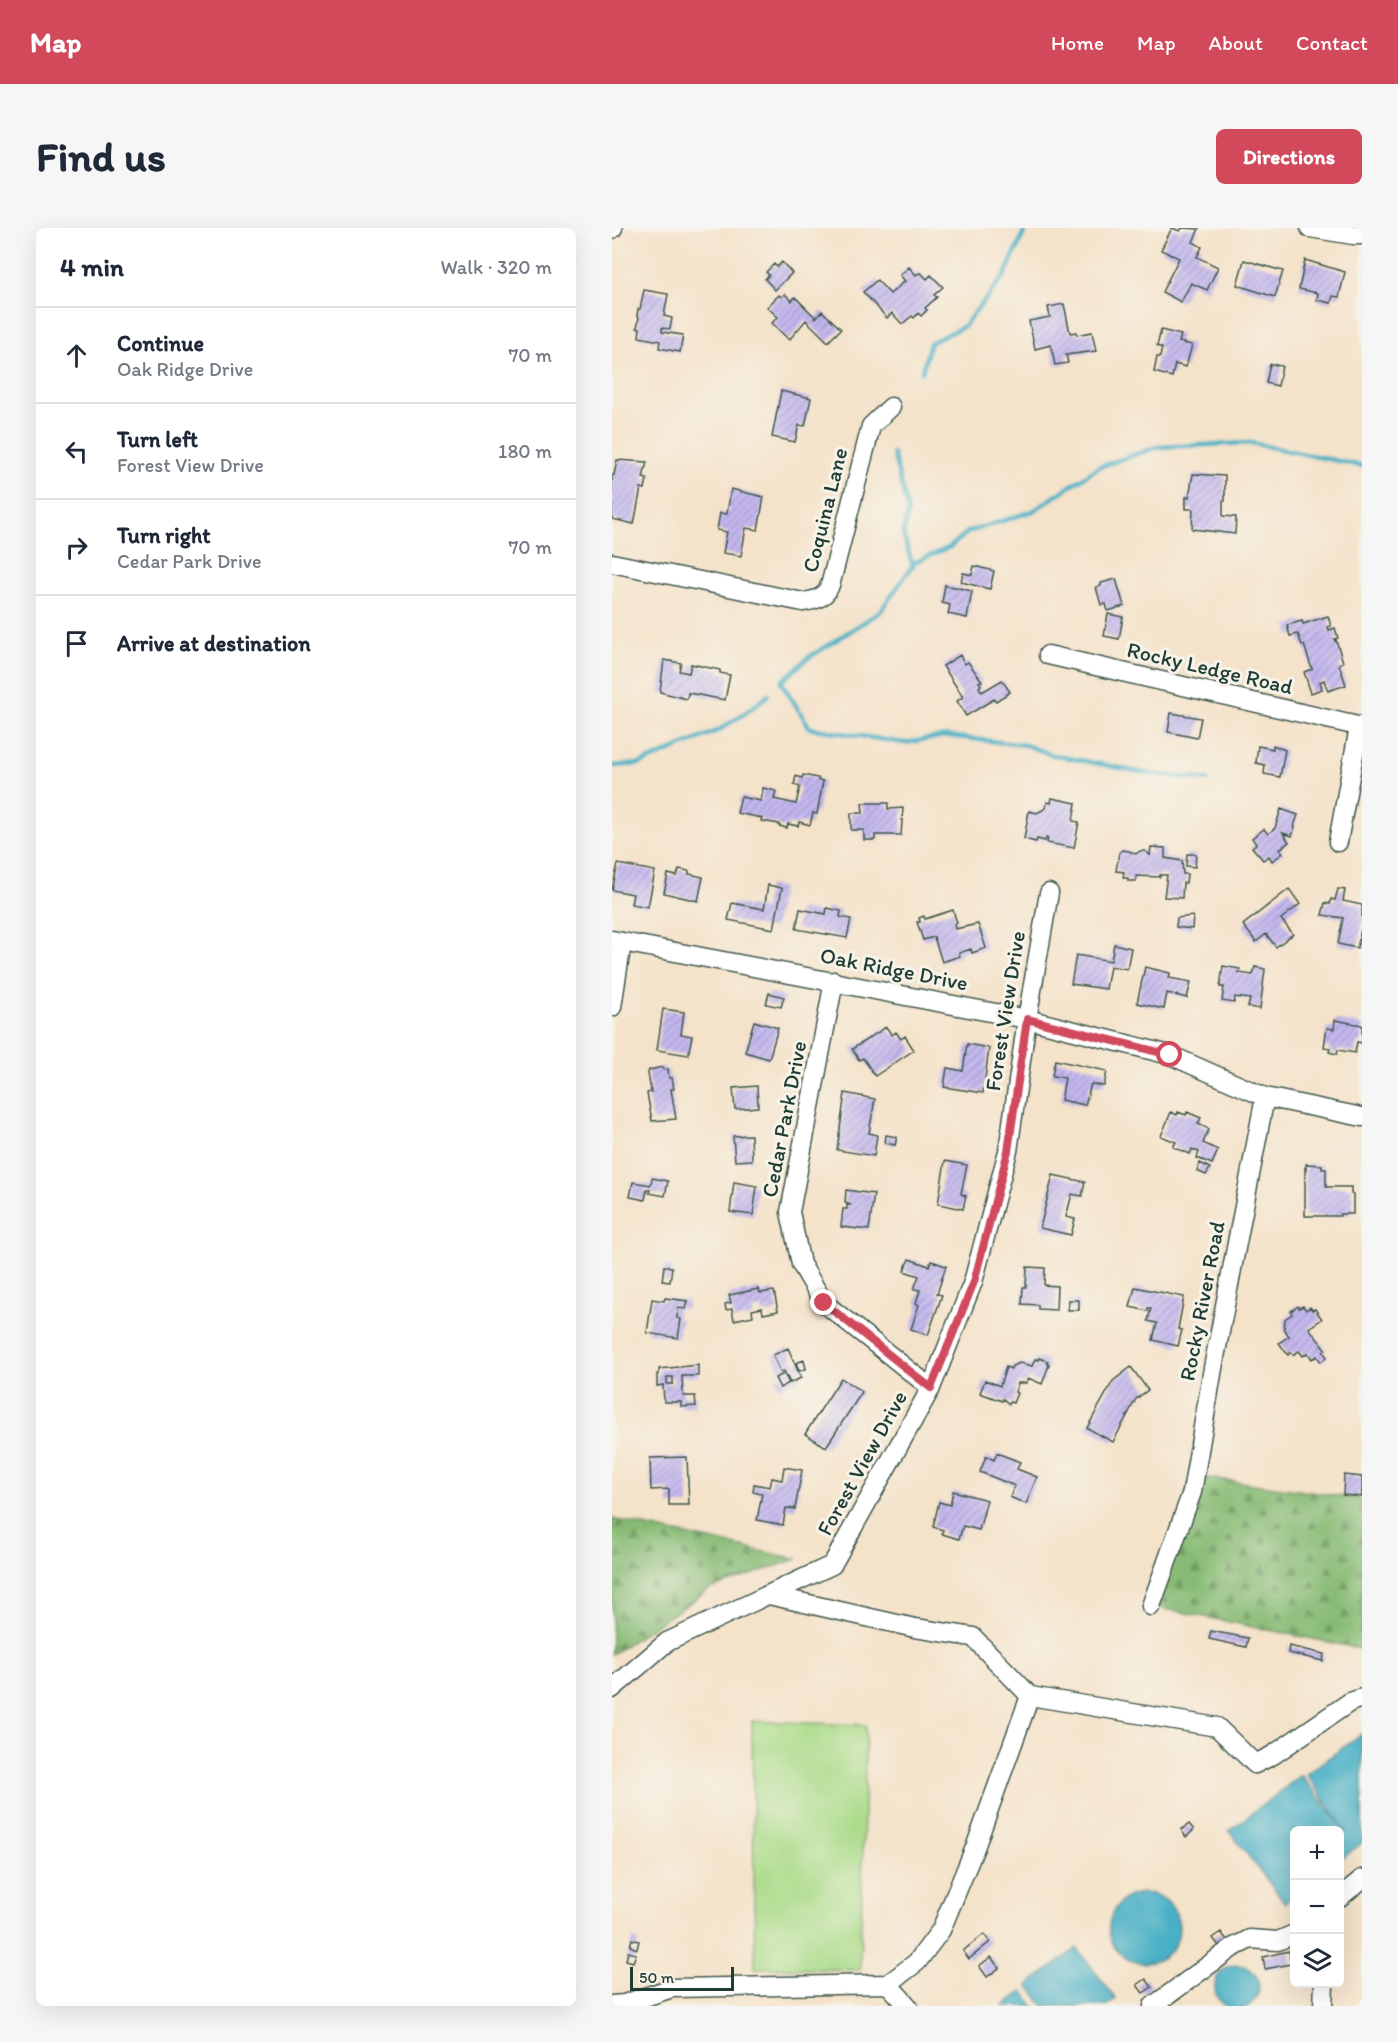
<!DOCTYPE html>
<html lang="en">
<head>
<meta charset="utf-8">
<style>
  body { margin:0; font-family:Itim,sans-serif; background:#f6f6f7; color:#1f2937 }
  .controls { position:absolute; right:18px; bottom:18px; display:grid; overflow:hidden; border-radius:9px; box-shadow:0 6px 24px #0002 }
  .controls button { width:54px; height:54px; display:grid; place-items:center; padding:0; border:0; border-bottom:2px solid #e0e1e3; background:#fff; color:#1f2937; font:30px sans-serif }
  .scale { position:absolute; left:18px; bottom:15px; width:104px; box-sizing:border-box; padding-left:6px; border:3px solid #1f3d34; border-top:0; font-size:16px; line-height:21px; white-space:nowrap; color:#1f3d34; -webkit-text-stroke:4px #f7f3e8; paint-order:stroke }
  .stop { position:absolute; width:18px; height:18px; margin:-14px; border:4px solid #d1495b; border-radius:50%; background:#fff }
  .stop.end { background:#d1495b; border-color:#fff; box-shadow:0 2px 6px #0008 }
  .list { margin:0; padding:0; list-style:none }
  h2 { display:flex; justify-content:space-between; align-items:center; height:78px; margin:0; padding:0 24px; font-size:26px }
  h2 small { font-size:20px; font-weight:400; color:#747a83 }
  .list li { display:grid; grid-template-columns:39px 1fr auto; gap:18px; align-items:center; box-sizing:border-box; height:96px; padding:0 24px; border-top:2px solid #e0e1e3 }
  .list b { display:block; font-size:22px; white-space:nowrap }
  .list p { margin:0; font-size:20px; white-space:nowrap; color:#747a83 }
  .list em { font-size:20px; font-style:normal; color:#747a83 }
  .icon { flex:none; width:33px; height:33px; fill:none; stroke:currentColor; stroke-width:2; stroke-linecap:round; stroke-linejoin:round }
  .map { position:relative; flex:none; width:750px; height:1778px; overflow:hidden; border-radius:9px }
  header { display:flex; align-items:center; gap:36px; box-sizing:border-box; height:84px; padding:0 30px; background:#d1495b; color:#fff }
  header strong { font-size:28px }
  nav { display:flex; gap:33px; margin-inline-start:auto; font-size:21px }
  .intro { display:flex; align-items:center; justify-content:space-between; box-sizing:border-box; height:144px; padding:0 36px }
  h1 { margin:0; font-size:42px }
  .button { padding:15px 27px; border-radius:9px; background:#d1495b; color:#fff; font-size:21px; font-weight:700 }
  main { display:flex; gap:36px; padding:0 36px }
  aside { flex:1; background:#fff; border-radius:9px; box-shadow:0 6px 24px #0002 }
  .map>svg:first-child { display:block }
  .grass { fill:#aadb89; stroke:#648c5e; stroke-width:1.5 }
  .forest { fill:url(#forest-firs); stroke:#537c54; stroke-width:1.5 }
  .water { fill:#48b0c6; stroke:#34767d; stroke-width:1.5 }
  .lines { fill:none; stroke-linecap:round; stroke-linejoin:round }
  .stream { stroke:#48b0c6; stroke-width:4.5 }
  .building { fill:url(#building-hatch); fill-rule:evenodd }
  .minor-casing { stroke:#3f564a; stroke-width:21 }
  .minor { stroke:#fff; stroke-width:18 }
  .route { stroke:#d1495b; stroke-width:8 }
  .labels { text-anchor:middle; dominant-baseline:central; stroke-width:6; stroke-linejoin:round; paint-order:stroke }
  .street-label { font-size:22px; fill:#1f3d34; stroke:#f7f3e8 }
</style>
</head>
<body>
<header>
<strong>Map</strong>
<nav><a>Home</a><a>Map</a><a>About</a><a>Contact</a></nav>
</header>
<div class="intro"><h1>Find us</h1><a class="button">Directions</a></div>
<main>
<aside>
<h2>4 min<small>Walk · 320 m</small></h2>
<ul class="list">
<li><svg class="icon" aria-label="ahead" viewBox="0 0 24 24"><path d="M12 20V5M6 11l6-6 6 6"/></svg><div><b>Continue</b><p>Oak Ridge Drive</p></div><em>70 m</em></li>
<li><svg class="icon" aria-label="left" viewBox="0 0 24 24"><path d="M17 20v-9H6M10 6l-5 5 5 5"/></svg><div><b>Turn left</b><p>Forest View Drive</p></div><em>180 m</em></li>
<li><svg class="icon" aria-label="right" viewBox="0 0 24 24"><path d="M7 20v-9h11M14 6l5 5-5 5"/></svg><div><b>Turn right</b><p>Cedar Park Drive</p></div><em>70 m</em></li>
<li><svg class="icon" aria-label="arrive" viewBox="0 0 24 24"><path d="M6 21V4h12l-3 4 3 4H6"/></svg><div><b>Arrive at destination</b></div></li>
</ul>
</aside>
<div class="map">
<svg width="750" height="1778" viewBox="0 0 750 1778">
  <defs>
    <pattern id="forest-firs" width="22" height="20" patternUnits="userSpaceOnUse" patternTransform="scale(1.5)"><rect width="22" height="20" fill="#87bb75"/><path d="M5 1l3.5 6h-7zM16 11l3.5 6h-7z" fill="#6e9961"/></pattern>
    <pattern id="building-hatch" width="6" height="6" patternUnits="userSpaceOnUse" patternTransform="scale(1.5)"><rect width="6" height="6" fill="#c4b8f0"/><path d="M-1 1l2-2M0 6l6-6M5 7l2-2" fill="none" stroke="#9f97c3"/></pattern>
  </defs>
  <rect width="100%" height="100%" fill="#f7f3e8"/>
  <filter id="ink" filterUnits="userSpaceOnUse"><feTurbulence type="fractalNoise" baseFrequency=".0167" numOctaves="2"/><feDisplacementMap in="SourceGraphic" scale="12" xChannelSelector="R" yChannelSelector="G"/><feConvolveMatrix kernelMatrix="1 2 1 2 8 2 1 2 1" color-interpolation-filters="sRGB"/></filter>
  <filter id="wash" filterUnits="userSpaceOnUse"><feTurbulence type="fractalNoise" baseFrequency=".008" numOctaves="4" result="noise"/><feDisplacementMap in="SourceGraphic" scale="24" xChannelSelector="R" yChannelSelector="G"/><feGaussianBlur stdDeviation="1.35" result="paint"/><feColorMatrix in="noise" values="0 0 0 0 0 0 0 0 0 0 0 0 0 0 0 0 0 1.4 0 .05"/><feComposite in="paint" operator="in"/></filter>
  <g filter="url(#wash)">
    <rect width="100%" height="100%" fill="#f4e2c9"/>
    <path class="grass" d="M140,1493L254,1497L248,1742L143,1740Z"/>
    <path class="forest" d="M583,1248L750,1271V1421L539,1378Z
      M0,1291L185,1331L98,1361L0,1426Z"/>
    <path class="water" d="M750,1506V1615L728,1632V1602H682V1667L673,1675L617,1603L689,1547L735,1605L694,1546Z
      M497 1700a35 35 0 1 1 70 0a35 35 0 1 1-70 0Z
      M465,1720L504,1771L494,1778H432L416,1757Z
      M603 1759a22 22 0 1 1 44 0a22 22 0 1 1-44 0Z
      M411,1763L422,1778H391Z"/>
    <g class="lines">
      <path class="stream" d="M310,144L318,115L352,98L393,47L414,0
        M281,225L296,283L291,306L301,338
        M0,538L28,536L107,502L139,481L156,467
        M596,552L534,545L441,527L413,517L335,508L292,515L198,500L169,454L196,430L268,384L303,334L338,319L356,304L421,283L487,239L545,219L639,215L750,238"/>
    </g>
    <g id="blocks">
      <path class="building" d="M560,0L568,3L570,0L587,1L581,14L590,19L585,29L606,39L595,62L579,55L569,74L550,64L567,30L549,22Z
        M632,32L671,43L663,69L625,57Z
        M693,32L733,44L727,69L721,68L719,75L705,72L706,65L687,61Z
        M170,34L180,45L163,62L153,51L157,47L154,44L162,36L165,39Z
        M297,39L304,47L307,45H309L315,51L319,47L331,59L322,67L325,69L313,80L315,82L309,88L306,85L302,90L300,88L290,96L280,85L275,90L251,64L265,52L278,66L293,53L288,47Z
        M32,62L56,66L52,88L60,90L58,101L50,100V104L71,107L68,124L47,120L48,113L27,109L28,100H25L27,89L25,88L26,81H28Z
        M173,66L180,73L183,69L204,90L210,83L229,101L216,114L194,92L177,112L160,95L166,89L155,79L167,67L169,69Z
        M452,76L458,105L464,104L465,107L480,104L484,123L454,127L456,135L443,137L439,117L423,121L417,93L438,89L436,79Z
        M549,102L569,107L567,114L580,117L574,139L563,136L560,149L542,144L545,129H548L550,120L545,118Z
        M658,136L670,138L666,158L654,155Z
        M169,163L199,170L193,198L187,197L183,214L160,209Z
        M5,232L35,234L31,250L35,251L33,261L29,260L22,296L0,291V247H2Z
        M581,246L613,248V273H611V288L624,289L623,306L580,301L581,281H574V269H577Z
        M119,261L152,269L146,302L134,300L129,328L111,325L115,304L105,302L108,285L115,286Z
        M362,338L382,343L378,361L349,354L351,345L360,347Z
        M504,351L512,378L496,383L494,376L489,377L484,359L489,358V355Z
        M333,357L360,363L355,390L336,386L338,377L330,375Z
        M496,386L511,389L507,411L492,408Z
        M716,388L719,398L716,399L717,402L723,400L726,410L722,411L723,413L724,412L731,434L727,436L734,457L716,463L712,452L708,454L710,461L699,465L692,444L700,441L692,417H690L686,406L678,408L675,397L690,393L691,396Z
        M348,427L353,436L356,434L370,453L367,454L369,457L367,459L370,464L390,452L398,464L384,473L382,471L354,488L345,473L351,469L331,438Z
        M52,432L69,435L67,443L77,445L79,436L108,442V445L118,447L113,472L76,465L75,471L48,464Z
        M559,485L589,490L585,510L556,504Z
        M661,517L673,522L668,549L652,546L653,537L644,535L646,518L661,521Z
        M191,547L206,550V552L211,553L205,586L201,585L198,597L187,594L186,598L176,596L175,600L167,598V596L149,593L150,590L125,585L129,569L149,573L151,560L164,563L162,571L184,576L188,559L182,557L184,548L190,550Z
        M440,570L464,575L461,593L467,594L462,620L435,615L436,610H434L433,613L425,611L424,614L412,611L417,583L425,585L434,580L435,574L439,575Z
        M250,575H276V581L291,580L289,607H263V612H252V602H239V585H251Z
        M669,581L686,587L682,598L683,599L680,608L671,605L677,614L668,621L671,625L660,633L657,628L651,632L640,619L644,616L640,610L652,601L656,606L663,600Z
        M539,619L553,620V630L570,633L571,646H575L574,655H571L570,670L552,669L555,647H548V649L524,648V653H516V650H511L512,644L504,643L507,625L510,622L517,623L524,626L528,623H533L538,627Z
        M575,626H584L583,639L574,638Z
        M6,636L43,643L36,679L19,676L21,666L0,662Z
        M67,641L77,643V646L91,649L86,673L52,665L56,646L65,648Z
        M156,657L170,660L162,701L116,692L120,675L152,681Z
        M677,661L688,676L669,691L681,706L664,719L654,706L644,714L631,697Z
        M726,661L733,662L731,673L750,677V697L745,720L726,716L731,690L710,687L713,675L718,676L719,671L723,672Z
        M215,680L229,683L228,689L239,691L235,710L184,701L188,681L214,686Z
        M341,682L345,695L342,696L343,701L366,696L374,720L360,725L359,721L347,725L348,728L330,734L322,709L311,712L305,694H308L307,690L312,688L313,691Z
        M581,688L580,701L564,699L565,690Z
        M502,716L519,720L515,741L498,738L494,761L459,756L464,727L499,733Z
        M611,738L628,741L627,745L641,747L643,739L653,741L648,781L636,779L638,771L623,769L622,775L610,773L612,759H608Z
        M533,739L558,745L557,750L579,754L575,770L555,765L552,781L525,775Z
        M157,765L172,769L169,779L154,776Z
        M51,781L72,784L69,806L80,808L76,827L45,822Z
        M723,792L750,797V815L745,814L743,825L726,822L725,826L717,824L718,820L712,819L715,800L722,801Z
        M142,793L166,800L157,831L133,824Z
        M274,799L280,807L284,804L289,811L293,808L302,822L263,848L251,830L247,832L240,821Z
        M355,816L377,820L371,865L332,859L335,840L351,843Z
        M443,832L495,843L492,858L479,856L473,877L449,872L453,850L440,848Z
        M51,839L52,842L56,841L57,850H60L62,861H59L64,891L40,893L35,865L39,864L36,845L37,842Z
        M145,858L146,879L123,881L121,860Z
        M233,865L263,871L257,905L265,907L262,928L225,922Z
        M559,884L565,887L566,884L574,887L575,884L589,890L586,896L597,901L591,915L606,922L600,936L585,930L587,924L580,921L578,926L561,919L564,914L549,908Z
        M139,907L140,932L123,933L121,908Z
        M274,907L285,909L283,917L273,915Z
        M333,933L355,937L349,966L354,968L351,981L326,976Z
        M588,935L598,940L594,947L585,943Z
        M694,936L710,937V941H714V959H739V966H741V986H728V988H693V940L694,941Z
        M441,947L473,954L470,968L460,966L454,989L463,991L459,1007L428,1000Z
        M40,950L56,953L53,968L37,965L38,962L35,961L33,972L18,969L21,954L39,957Z
        M122,954L145,958L141,987L118,984Z
        M234,962L262,966L257,1002L229,999L231,981H235V977H239L233,975Z
        M297,1031L317,1038L319,1033L334,1038L325,1066L330,1067L316,1107L299,1101L307,1077L304,1075L308,1062L302,1061L307,1048L292,1043Z
        M52,1038L60,1039L58,1054L50,1053Z
        M415,1039L433,1040L432,1057L445,1058L444,1082L426,1081V1077L410,1076L411,1059H414Z
        M523,1059L572,1069L566,1101L570,1102L566,1118L541,1112L545,1095L536,1093L539,1080H536V1083L518,1079Z
        M147,1061L148,1065L162,1063L166,1083L151,1086L150,1080L140,1082L141,1088L122,1092L120,1081L114,1082L113,1076L119,1075L117,1067Z
        M53,1070L76,1073L74,1081L66,1080L65,1090L69,1091L66,1110L35,1105L40,1071L52,1073Z
        M457,1072H467V1082H456Z
        M686,1078L687,1080L691,1078L694,1082L698,1079L700,1082L703,1081L710,1091L697,1100L714,1122L711,1123L715,1129L709,1134L705,1128L700,1131L696,1125L691,1128L687,1123L681,1127L679,1124L676,1127L667,1115L677,1108L672,1101L673,1091L680,1086L679,1083Z
        M176,1120L189,1150L178,1155L172,1143L169,1145L161,1127Z
        M427,1130L436,1133L435,1135L437,1137L430,1156L416,1150L414,1155H406L403,1164L405,1165L401,1175L398,1174L397,1176L391,1171L390,1173L368,1165L373,1152L388,1158L394,1139L399,1141L400,1138L408,1135L420,1138L423,1131L427,1132Z
        M192,1132L194,1141L187,1143L184,1135Z
        M86,1137V1148H70L71,1168H83L84,1178L69,1179V1174H52L51,1157L45,1158V1146H47V1141ZM55,1149H61V1156H55Z
        M519,1139L536,1162L524,1171L501,1214L475,1200L501,1153Z
        M172,1146L177,1155L168,1160L163,1150Z
        M229,1150L250,1164L214,1219L193,1206Z
        M385,1225L408,1234L405,1241L425,1249L414,1276L398,1269L403,1258L368,1244L374,1228L382,1232Z
        M75,1229L77,1277H57V1261L39,1262L38,1230Z
        M172,1239L190,1242L183,1281L174,1280L171,1297L145,1292L150,1266L141,1264L142,1256L158,1259L160,1250L170,1252Z
        M732,1247L750,1249V1269L731,1267Z
        M341,1263L375,1272L367,1302L351,1298L347,1311L330,1306L331,1302L321,1299L327,1274L338,1277Z
        M599,1403L636,1410L634,1419L597,1411Z
        M677,1418L712,1426L711,1433L676,1425Z
        M577,1596L582,1602L574,1609L569,1602Z
        M609,1704L615,1712L607,1718L601,1710Z
        M372,1706L378,1714L357,1731L351,1723Z
        M20,1711L27,1713L25,1721L18,1718Z
        M677,1723L679,1736L653,1741L651,1729Z
        M16,1724L24,1726L21,1734L14,1732Z
        M379,1729L387,1740L375,1749L367,1738Z
        M534,1751L540,1759L531,1765L525,1757Z"/>
    </g>
  </g>
  <g filter="url(#ink)">
    <use href="#blocks" fill-opacity="0" stroke="#3f564a" stroke-width="1.5"/>
    <g class="lines">
      <defs>
        <path id="minor" d="M698,0L741,7H750
          M0,1L1,0
          M0,335L191,374C205,372 215,369 219,354L259,198L279,179
          M436,427L750,499
          M726,614L747,499
          M0,712L415,791L558,827L653,869L750,889
          M222,753L178,984L189,1036L212,1075L319,1160
          M0,779L10,714
          M157,1367L303,1400L361,1409L418,1468
          M539,1378L580,1264L601,1140L653,869
          M0,1461L55,1414L220,1337L319,1160L361,1054L396,923L415,791L437,665
          M728,1669L750,1651
          M276,1756L296,1778
          M0,1777L12,1776L60,1760L276,1756L305,1734L329,1702L364,1617L418,1468L605,1499L643,1536L661,1527L738,1474L750,1470
          M541,1778L620,1720L638,1711L666,1713L682,1706
          M711,1778L712,1756"/>
      </defs>
      <use href="#minor" class="minor-casing"/>
      <use href="#minor" class="minor"/>
    </g>
  </g>
  <g class="lines" filter="url(#ink)">
    <path class="route" d="M212,1075L319,1160L362,1054L396,923L415,791L558,827"/>
  </g>
  <g class="labels">
    <g class="street-label">
      <text transform="translate(213 282) rotate(-76)">Coquina Lane</text>
      <text transform="translate(598 440) rotate(13)">Rocky Ledge Road</text>
      <text transform="translate(282 741) rotate(11)">Oak Ridge Drive</text>
      <text transform="translate(393 783) rotate(-81)">Forest View Drive</text>
      <text transform="translate(172 891) rotate(-79)">Cedar Park Drive</text>
      <text transform="translate(590 1073) rotate(-79)">Rocky River Road</text>
      <text transform="translate(250 1235) rotate(-61)">Forest View Drive</text>
    </g>
  </g>
</svg>
<div class="controls">
<button>+</button>
<button>−</button>
<button><svg class="icon" aria-label="layers" viewBox="0 0 24 24"><path d="M12 4l9 5-9 5-9-5zM3 14l9 5 9-5"/></svg></button>
</div>
<div class="scale">50 m</div>
<div class="stop" style="left:558px;top:827px"></div>
<div class="stop end" style="left:212px;top:1075px"></div>
</div>
</main>
</body>
</html>
